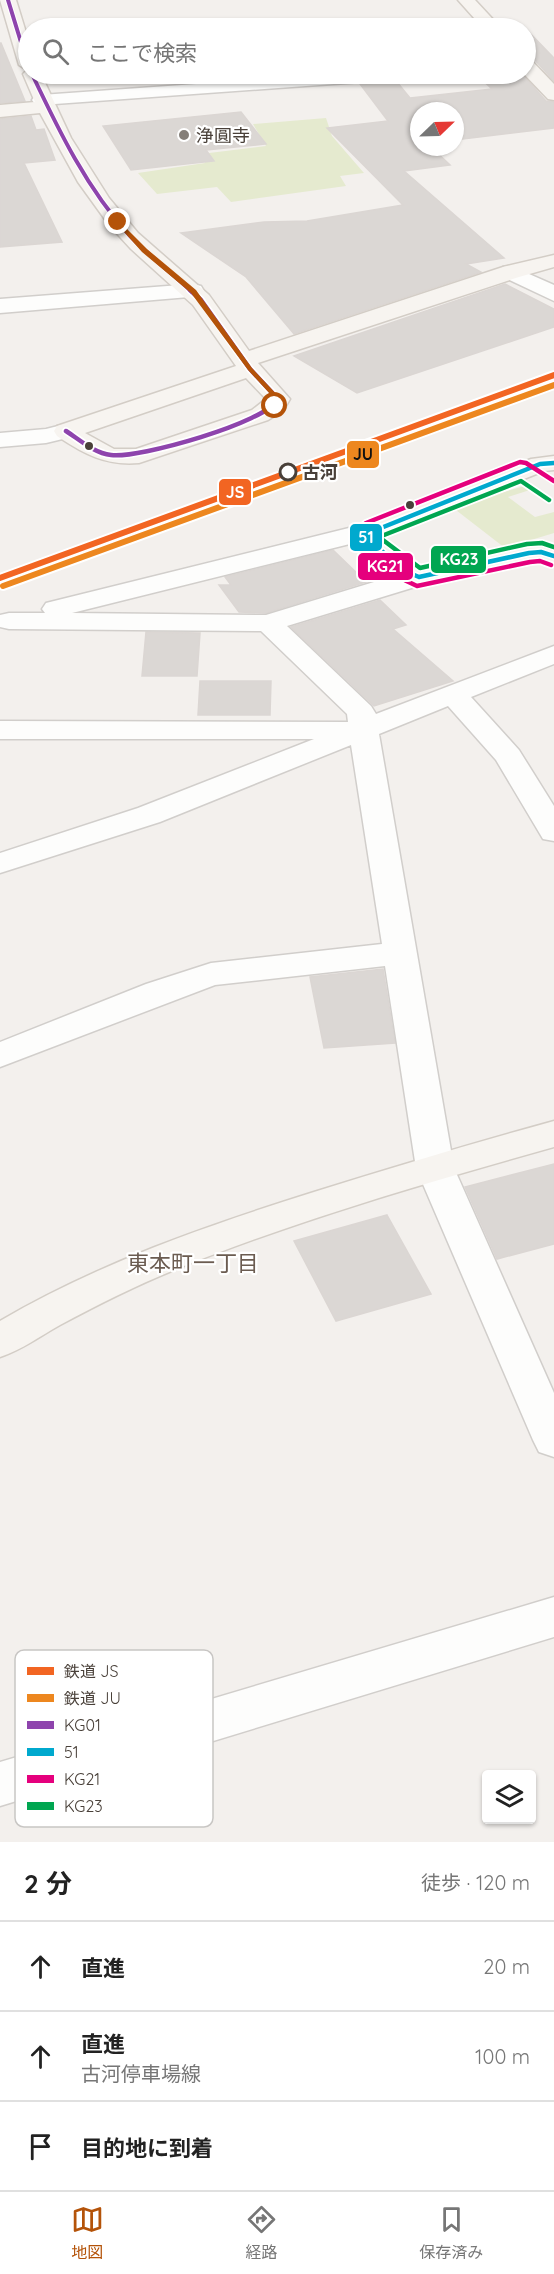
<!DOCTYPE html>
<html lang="ja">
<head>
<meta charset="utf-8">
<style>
  body { margin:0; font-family:Quicksand,"Noto Sans JP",sans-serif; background:#f6f6f6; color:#222 }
  .controls { position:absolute; right:18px; bottom:18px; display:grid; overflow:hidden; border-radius:6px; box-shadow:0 2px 4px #0004 }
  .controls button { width:54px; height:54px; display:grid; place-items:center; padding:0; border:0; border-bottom:2px solid #e0e0e0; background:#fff; color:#222; font:30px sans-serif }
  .compass { position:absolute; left:410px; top:102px; width:54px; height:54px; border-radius:50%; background:#fff; box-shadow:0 2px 4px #0004; rotate:67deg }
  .stop { position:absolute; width:18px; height:18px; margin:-14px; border:4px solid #b45309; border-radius:50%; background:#fff }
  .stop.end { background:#b45309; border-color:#fff; box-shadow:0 2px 6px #0008 }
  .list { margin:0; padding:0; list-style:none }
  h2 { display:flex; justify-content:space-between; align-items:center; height:78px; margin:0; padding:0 24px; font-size:26px }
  h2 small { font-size:20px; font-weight:400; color:#767676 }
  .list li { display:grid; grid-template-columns:39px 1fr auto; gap:18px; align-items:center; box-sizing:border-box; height:90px; padding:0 24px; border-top:2px solid #e0e0e0 }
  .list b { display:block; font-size:22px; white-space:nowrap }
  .list p { margin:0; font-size:20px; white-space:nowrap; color:#767676 }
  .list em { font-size:20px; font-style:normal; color:#767676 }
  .icon { flex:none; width:33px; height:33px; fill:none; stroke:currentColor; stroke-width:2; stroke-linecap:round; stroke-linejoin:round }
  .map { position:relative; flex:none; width:554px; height:1842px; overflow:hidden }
  .search { position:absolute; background:#fff; box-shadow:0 2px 4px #0004; left:18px; right:18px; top:18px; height:66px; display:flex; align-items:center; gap:15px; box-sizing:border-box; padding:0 21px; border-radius:33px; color:#767676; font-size:22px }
  .sheet { height:348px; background:#fff }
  nav { display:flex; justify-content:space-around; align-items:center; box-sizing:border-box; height:84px; border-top:2px solid #e0e0e0; background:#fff; font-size:16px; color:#767676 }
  nav a { display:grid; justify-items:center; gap:3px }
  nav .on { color:#b45309 }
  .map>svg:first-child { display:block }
  .green { fill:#e5eacf }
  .building { fill:#dbd7d4; stroke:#dbd6d3; stroke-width:1.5 }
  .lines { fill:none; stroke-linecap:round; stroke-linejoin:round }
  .street-casing { stroke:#d1cecb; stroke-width:3 }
  .secondary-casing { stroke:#d3cdc6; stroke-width:3 }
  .street { fill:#fdfdfc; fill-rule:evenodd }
  .secondary { fill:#f7f4f0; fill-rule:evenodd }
  .bus-1-far1-casing { stroke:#fff; stroke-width:6 }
  .bus-1-casing { stroke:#fff; stroke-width:8 }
  .bus-2-casing { stroke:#fff; stroke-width:8 }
  .bus-3-casing { stroke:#fff; stroke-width:8 }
  .bus-4-casing { stroke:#fff; stroke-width:8 }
  .bus-1-far1 { stroke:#8e44ad; stroke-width:4 }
  .bus-1 { stroke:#8e44ad; stroke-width:4.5 }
  .bus-2 { stroke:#00a9ce; stroke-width:4.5 }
  .bus-3 { stroke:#e5007d; stroke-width:4.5 }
  .bus-4 { stroke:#00a651; stroke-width:4.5 }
  .rail-1-casing { stroke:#fff; stroke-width:10 }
  .rail-2-casing { stroke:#fff; stroke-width:10 }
  .rail-1 { stroke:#f26522; stroke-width:6 }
  .rail-2 { stroke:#ed871f; stroke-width:6 }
  .route { fill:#b45309 }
  .poi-dot { fill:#847e78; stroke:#fff; stroke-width:2 }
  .bus-dot { fill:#494039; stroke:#fff; stroke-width:2 }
  .stop-dot { fill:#fff; stroke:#494039; stroke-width:3 }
  .labels { text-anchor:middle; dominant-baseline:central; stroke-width:4.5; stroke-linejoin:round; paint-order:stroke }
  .far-poi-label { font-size:18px; fill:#494039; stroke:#fff; text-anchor:start }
  .far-stop-label { font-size:18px; font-weight:bold; fill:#494039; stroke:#fff; text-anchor:start }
  .neighbourhood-label { font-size:22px; fill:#6b5c51; stroke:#fff }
  .key { fill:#fff; stroke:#c8c6c4; stroke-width:1.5 }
  .key-label { font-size:16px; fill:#494039 }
  .line-badge { stroke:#fff; stroke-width:2 }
  .badge-label { font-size:16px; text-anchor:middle; font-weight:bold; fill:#fff }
  .pale-badge-label { font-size:16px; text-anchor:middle; font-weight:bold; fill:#111 }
</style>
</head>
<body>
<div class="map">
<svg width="554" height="1842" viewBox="0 0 554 1842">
  <rect width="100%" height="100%" fill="#f3f0ed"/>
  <path class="green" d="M326,118L332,136L364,173L340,176L346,186L231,202L217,187L157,194L138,173L205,163L201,154L266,146L253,124Z
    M528,485L533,489L508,497L535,517L554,512V533L505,548L452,507Z"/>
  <path class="building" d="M525,28L554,58V81L534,59L525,58Z
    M0,43H1L25,101L0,103Z
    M476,74H522L546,101L554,102V128L455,140V111H419V147H431L450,165L404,171L504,258L466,264L481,272L294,334L246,277L181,233L264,222L307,221L403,205L327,128L388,121L360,84L397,82L410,98L492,89Z
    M241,112L266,144L206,150L214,161L131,170L103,126Z
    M31,116L36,130L44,129L55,160L24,163L62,242L0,247V119Z
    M505,284L554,309V327L357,393L294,356Z
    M333,550L366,582L266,613L239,612L219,585H231L225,577Z
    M380,600L406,625L393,629L453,681L374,706L291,627Z
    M146,632L200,633L197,676H142Z
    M200,681H271L270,715H198Z
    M383,969L395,1043L324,1048L310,977Z
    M554,1164V1244L497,1259L465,1187Z
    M387,1215L431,1294L336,1321L294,1241Z"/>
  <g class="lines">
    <defs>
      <path id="street" d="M335,74H412L409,78L403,79L41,105L35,104L32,100L35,96L41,95Z
        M511,266L554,285V301L503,277L500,272L503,267Z
        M193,284L201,286L204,291L201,296L0,313V299Z
        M66,424L75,426L78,431L75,436L46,443L0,447V433L46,429Z
        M369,523L378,525L382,531L378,537L72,613L266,615L410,571L419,569L428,571L432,577L428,583L287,626L371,706L376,714L554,646V664L471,697L519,750L554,806V841L543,839L496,760L448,706L379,734L454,1168L554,1393V1457L539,1452L533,1440L416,1168L385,966L215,985L0,1067V1042L146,984L211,963L382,944L351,745L160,822L0,873V853L138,808L314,739H0V721L348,722L347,714L261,631L9,629L0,627V615L9,613H45L42,609L46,603Z
        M554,1597V1637L0,1806V1762Z"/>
      <path id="secondary" d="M0,0H16L28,39V74H41L71,138L109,198L138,233L209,295L249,351L503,267L554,255V267L519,277L258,363L290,399L283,411L268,420L139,463C106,466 84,454 57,436L54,431L57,426L236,366L193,305L131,249L109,225L78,182L40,113L0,117V105L35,102L23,74L27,70L19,65ZM246,378L266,399L252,410L136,449H114L85,433Z
        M458,0H475L501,28H483Z
        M526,60L532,61L554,84V100L548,99L524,74Z
        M554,456V470L544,471L380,536L421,568L541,544L554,548V564L540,560L529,561L419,585L398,578L353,538V534L360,525L531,459Z
        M554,1121V1147C426,1183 297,1220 174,1270C135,1286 97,1305 60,1325C40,1336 22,1350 0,1357V1321C99,1263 206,1226 314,1192C394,1167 474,1143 554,1121Z"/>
    </defs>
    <use href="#street" class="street-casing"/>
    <use href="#secondary" class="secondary-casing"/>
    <use href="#street" class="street"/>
    <use href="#secondary" class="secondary"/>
    <defs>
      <path id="bus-1-far1" d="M8,0L28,65
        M32,74C59,131 87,189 130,236C149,256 172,273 192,292"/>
      <path id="bus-1" d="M66,431C80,440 94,453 111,455C138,459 268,422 278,399L250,369L201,300L190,290"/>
      <path id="bus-2" d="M554,463L540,464L366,534V538L407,572L419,577L529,553L541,552L554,556"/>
      <path id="bus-3" d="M551,565L540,561L530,562L417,586C397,577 364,559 357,537L359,529L366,523L520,462L526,463L554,481"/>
      <path id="bus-4" d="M549,500L521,481L379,537L420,568L527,544L542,543L554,547"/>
    </defs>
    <use href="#bus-1-far1" class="bus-1-far1-casing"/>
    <use href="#bus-1" class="bus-1-casing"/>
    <use href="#bus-2" class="bus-2-casing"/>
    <use href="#bus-3" class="bus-3-casing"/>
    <use href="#bus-4" class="bus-4-casing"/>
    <use href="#bus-1-far1" class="bus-1-far1"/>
    <use href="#bus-1" class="bus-1"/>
    <use href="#bus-2" class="bus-2"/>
    <use href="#bus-3" class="bus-3"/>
    <use href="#bus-4" class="bus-4"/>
    <defs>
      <path id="rail-1" d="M0,578L554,375"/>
      <path id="rail-2" d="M3,586L554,385"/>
    </defs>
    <use href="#rail-1" class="rail-1-casing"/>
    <use href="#rail-2" class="rail-2-casing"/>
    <use href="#rail-1" class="rail-1"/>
    <use href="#rail-2" class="rail-2"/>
  </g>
  <path class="route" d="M118,220L147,249L196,290L252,368L281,399L277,407H272L274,399L271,395L248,370L191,293L142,252L116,223Z"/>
  <circle class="poi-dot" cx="184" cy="135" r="6"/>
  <g class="bus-dot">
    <circle cx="89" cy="446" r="5"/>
    <circle cx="410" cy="505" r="5"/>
  </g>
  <circle class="stop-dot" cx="288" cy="472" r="8"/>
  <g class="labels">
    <g class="far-poi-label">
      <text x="196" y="135">浄圓寺</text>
    </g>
    <g class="far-stop-label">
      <text x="302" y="472">古河</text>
    </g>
    <g class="neighbourhood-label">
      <text x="193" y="1263">東本町一丁目</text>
    </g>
  </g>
  <rect x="15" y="1650" width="198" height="177" rx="9" class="key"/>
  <rect x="27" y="1667" width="27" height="8" fill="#f26522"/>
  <rect x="27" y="1694" width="27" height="8" fill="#ed871f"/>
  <rect x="27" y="1721" width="27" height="8" fill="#8e44ad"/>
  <rect x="27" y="1748" width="27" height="8" fill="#00a9ce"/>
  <rect x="27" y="1775" width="27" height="8" fill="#e5007d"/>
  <rect x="27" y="1802" width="27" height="8" fill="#00a651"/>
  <g class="key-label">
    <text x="64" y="1677">鉄道 JS</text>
    <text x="64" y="1704">鉄道 JU</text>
    <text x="64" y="1731">KG01</text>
    <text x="64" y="1758">51</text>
    <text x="64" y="1785">KG21</text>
    <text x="64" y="1812">KG23</text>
  </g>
  <g class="line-badge">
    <rect x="346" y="440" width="34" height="29" rx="6" fill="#ed871f"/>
    <rect x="218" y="478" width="34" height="28" rx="6" fill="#f26522"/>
    <rect x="349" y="523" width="34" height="29" rx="6" fill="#00a9ce"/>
    <rect x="430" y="545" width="57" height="29" rx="6" fill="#00a651"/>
    <rect x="357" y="552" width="57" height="29" rx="6" fill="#e5007d"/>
  </g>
  <g class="badge-label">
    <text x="235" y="498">JS</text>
    <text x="366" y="543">51</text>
    <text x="459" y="565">KG23</text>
    <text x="385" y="572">KG21</text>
  </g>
  <g class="pale-badge-label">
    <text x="363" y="460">JU</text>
  </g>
</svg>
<div class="controls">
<button><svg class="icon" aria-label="layers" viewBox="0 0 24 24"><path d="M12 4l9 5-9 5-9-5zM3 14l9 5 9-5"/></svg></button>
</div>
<svg class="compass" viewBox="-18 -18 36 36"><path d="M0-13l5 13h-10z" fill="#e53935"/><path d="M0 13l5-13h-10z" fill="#767676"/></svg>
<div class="stop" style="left:275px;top:406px"></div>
<div class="stop end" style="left:118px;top:222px"></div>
<div class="search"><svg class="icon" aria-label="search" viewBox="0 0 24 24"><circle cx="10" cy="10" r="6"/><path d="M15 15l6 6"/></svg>ここで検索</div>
</div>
<section class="sheet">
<h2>2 分<small>徒歩 · 120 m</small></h2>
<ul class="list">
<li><svg class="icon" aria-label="ahead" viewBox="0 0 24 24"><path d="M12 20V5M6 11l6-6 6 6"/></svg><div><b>直進</b></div><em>20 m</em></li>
<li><svg class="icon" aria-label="ahead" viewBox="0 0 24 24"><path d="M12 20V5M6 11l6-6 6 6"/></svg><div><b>直進</b><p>古河停車場線</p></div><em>100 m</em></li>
<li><svg class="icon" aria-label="arrive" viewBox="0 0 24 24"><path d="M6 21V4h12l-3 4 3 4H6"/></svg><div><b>目的地に到着</b></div></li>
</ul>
</section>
<nav>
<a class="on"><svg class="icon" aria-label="map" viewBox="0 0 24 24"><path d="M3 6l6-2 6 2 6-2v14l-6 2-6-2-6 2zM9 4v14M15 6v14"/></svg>地図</a>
<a><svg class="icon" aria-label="directions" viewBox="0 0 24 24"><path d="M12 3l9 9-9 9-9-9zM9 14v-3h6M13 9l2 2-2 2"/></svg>経路</a>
<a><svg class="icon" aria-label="saved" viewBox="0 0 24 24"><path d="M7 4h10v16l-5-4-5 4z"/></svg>保存済み</a>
</nav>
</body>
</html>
